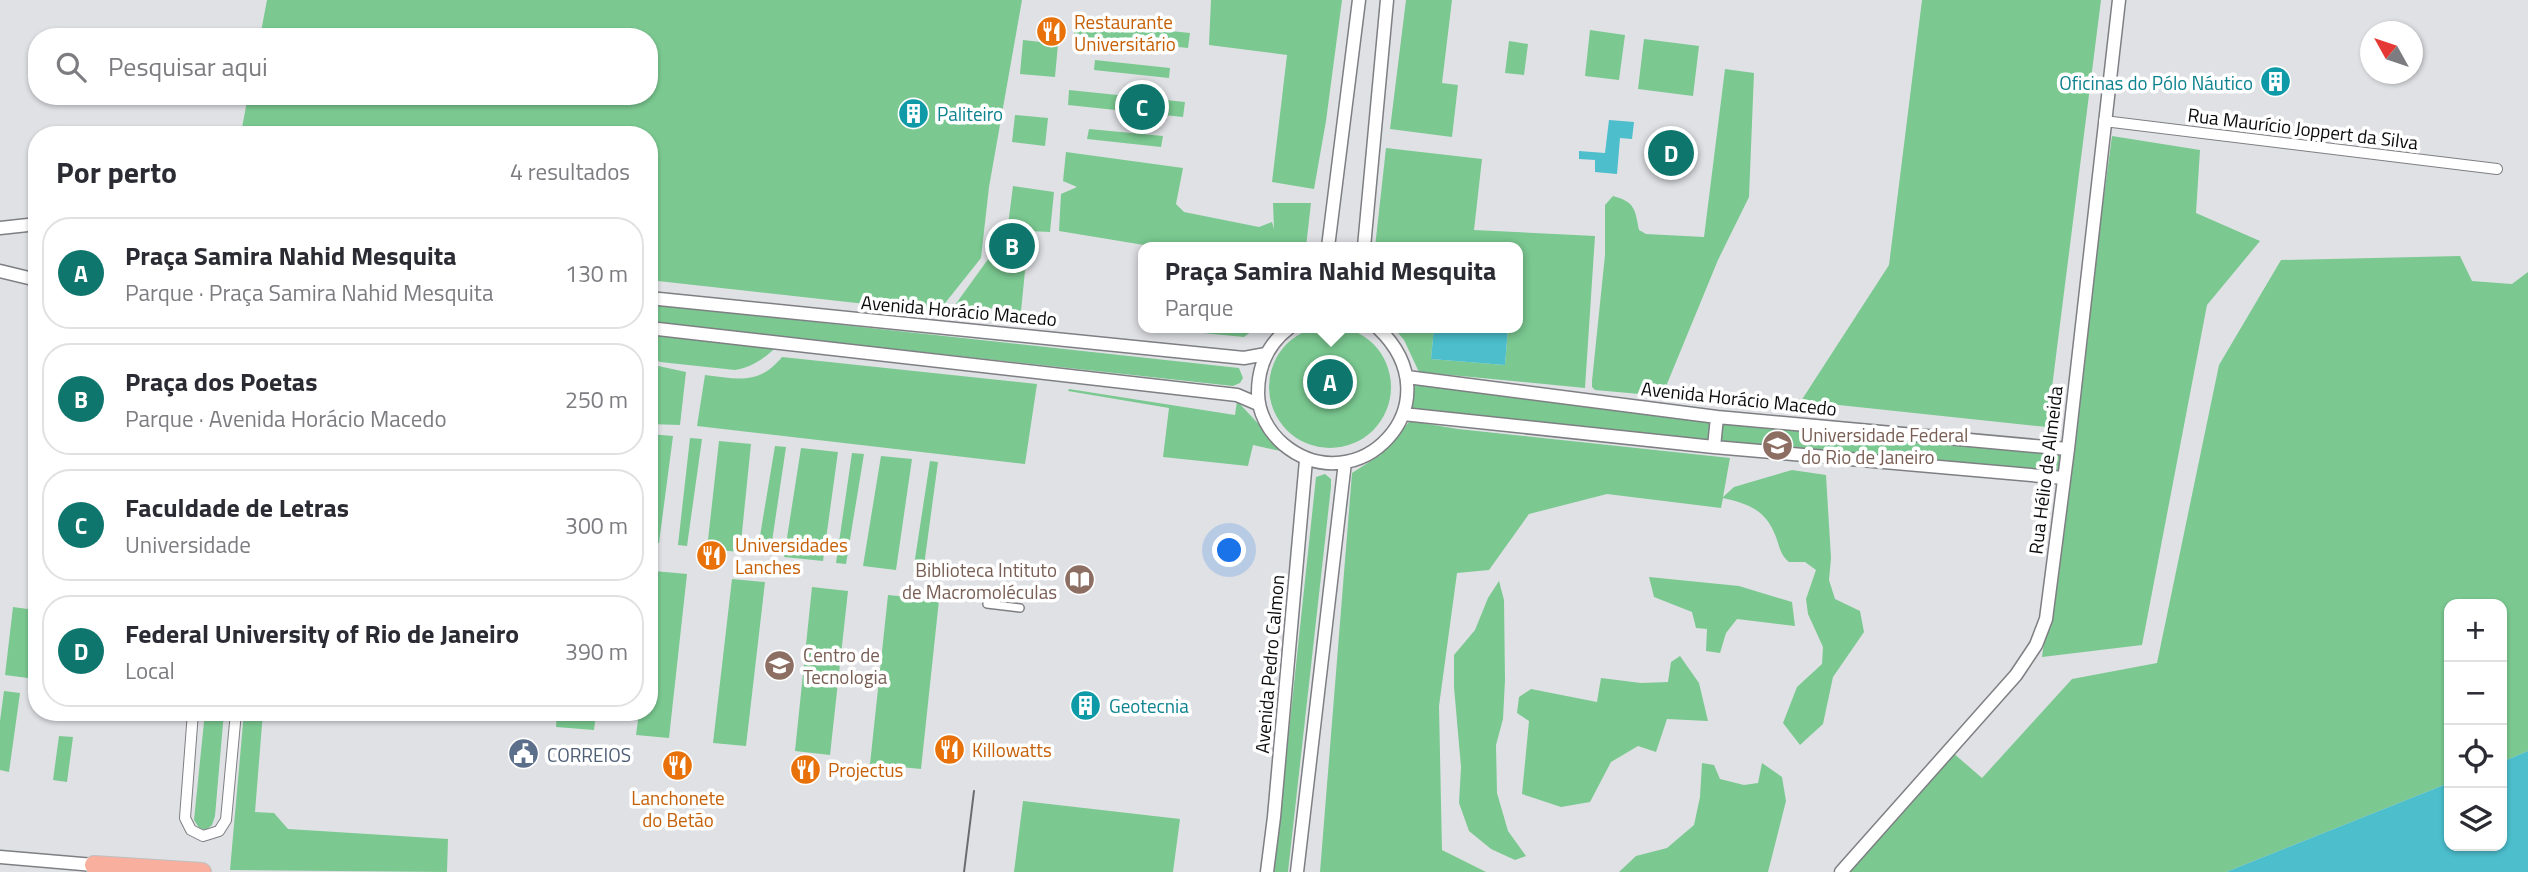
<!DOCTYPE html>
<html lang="pt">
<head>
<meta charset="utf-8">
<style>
  body { margin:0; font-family:"Titillium Web",sans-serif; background:#f2f2f3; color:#2b2b33 }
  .controls { position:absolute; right:21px; bottom:21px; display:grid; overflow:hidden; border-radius:14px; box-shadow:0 2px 5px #0004 }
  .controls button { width:63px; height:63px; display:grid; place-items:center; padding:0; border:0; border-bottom:2px solid #e1e1e2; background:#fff; color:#2b2b33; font:35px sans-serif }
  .compass { position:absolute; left:2360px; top:21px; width:63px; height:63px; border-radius:50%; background:#fff; box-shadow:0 2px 5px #0004; rotate:310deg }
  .you { position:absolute; left:1230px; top:551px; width:24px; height:24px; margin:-18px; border:5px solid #fff; border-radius:50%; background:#1a73e8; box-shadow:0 0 0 10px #1a73e833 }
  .badge { display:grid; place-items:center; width:46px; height:46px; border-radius:50%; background:#0f766e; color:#fff; font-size:23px; font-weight:700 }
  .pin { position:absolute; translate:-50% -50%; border:4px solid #fff; box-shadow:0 2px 7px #0006 }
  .popup { position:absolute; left:1138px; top:242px; width:385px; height:91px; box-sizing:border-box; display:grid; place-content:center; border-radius:14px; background:#fff; filter:drop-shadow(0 2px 5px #0005); font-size:23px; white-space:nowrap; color:#7c7c81 }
  .popup b { font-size:26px; color:#2b2b33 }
  .popup::after { content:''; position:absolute; left:50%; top:100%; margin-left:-14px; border:14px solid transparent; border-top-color:#fff }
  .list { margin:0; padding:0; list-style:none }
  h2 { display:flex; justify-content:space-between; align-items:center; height:91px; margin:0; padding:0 28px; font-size:30px }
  h2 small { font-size:23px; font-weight:400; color:#7c7c81 }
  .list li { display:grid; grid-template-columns:46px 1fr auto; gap:21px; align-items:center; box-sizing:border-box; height:112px; margin:0 14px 14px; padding:0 14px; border:2px solid #e1e1e2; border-radius:28px }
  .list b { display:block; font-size:26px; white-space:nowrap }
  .list p { margin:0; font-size:23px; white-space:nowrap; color:#7c7c81 }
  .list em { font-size:23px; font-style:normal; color:#7c7c81 }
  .icon { flex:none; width:38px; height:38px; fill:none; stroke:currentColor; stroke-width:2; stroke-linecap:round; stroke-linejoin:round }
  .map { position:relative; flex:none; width:2528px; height:872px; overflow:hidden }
  .search { position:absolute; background:#fff; box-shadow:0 2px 5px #0004; left:28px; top:28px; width:630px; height:77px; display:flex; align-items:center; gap:18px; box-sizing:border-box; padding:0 24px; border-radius:28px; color:#7c7c81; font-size:26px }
  .panel { position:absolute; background:#fff; box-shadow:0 2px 5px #0004; left:28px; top:126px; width:630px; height:595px; border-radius:28px }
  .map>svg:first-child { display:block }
  .green { fill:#7bc991 }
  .water { fill:#4cbecc }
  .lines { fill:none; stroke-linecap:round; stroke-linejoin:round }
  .pedestrian-casing { stroke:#7e7f83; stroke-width:10 }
  .minor-casing { stroke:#7e7f83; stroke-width:12 }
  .tertiary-casing { stroke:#7e7f83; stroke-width:15 }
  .motorway-casing { stroke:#c0c0c0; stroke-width:20 }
  .pedestrian { stroke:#fff; stroke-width:7 }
  .minor { stroke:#fff; stroke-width:10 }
  .tertiary { stroke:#fff; stroke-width:12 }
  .motorway { stroke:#f8af9d; stroke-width:18 }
  .tram { stroke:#6b6b6e; stroke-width:2 }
  .labels { text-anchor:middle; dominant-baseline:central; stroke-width:7; stroke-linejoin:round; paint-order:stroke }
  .food-label { font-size:19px; fill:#c56008; stroke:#fff; text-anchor:start }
  .culture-label { font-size:19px; fill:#0d838f; stroke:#fff; text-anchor:start }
  .street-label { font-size:19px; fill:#0c0c0e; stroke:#fff }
  .education-label { font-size:19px; fill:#785e54; stroke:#fff; text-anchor:start }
  .service-label { font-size:19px; fill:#4e5e75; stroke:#fff; text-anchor:start }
</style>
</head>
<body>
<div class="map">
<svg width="2528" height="872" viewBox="0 0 2528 872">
  <rect width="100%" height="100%" fill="#e0e1e5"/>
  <path class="green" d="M267,0H1022L989,187L981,258L938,312L649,280V135L241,133L248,96H649V37H260Z
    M1211,0H1342L1326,121L1314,189L1272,182L1287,55L1209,45Z
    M1406,0H1452L1442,83L1458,85L1452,137L1390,129Z
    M1922,0H2101L2047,427L1801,401L1889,265Z
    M1075,21L1190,33L1188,48L1074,36Z
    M1590,30L1625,35L1619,80L1585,76Z
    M1644,39L1699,46L1693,96L1638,89Z
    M1023,40L1058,44L1055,77L1020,74Z
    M1509,41L1528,44L1524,75L1505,73Z
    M1095,60L1170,68L1169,78L1094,70Z
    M1725,69L1754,73L1749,197L1718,260L1662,396L1595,390L1592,387V381L1605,255V205L1613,196C1635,202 1635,209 1639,230L1646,234L1704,237Z
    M1069,90L1185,102L1183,117L1068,105Z
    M1015,115L1048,118L1045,146L1012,142Z
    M1089,129L1163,136L1161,147L1087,139Z
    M2112,136L2200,150L2196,213L2260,241L2207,305L2142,645L2042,657Z
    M1386,148L1482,159L1474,230L1595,236L1585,388L1419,372L1404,340L1394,328H1434L1431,359L1505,365L1508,328H1517V247H1375Z
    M1066,152L1183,168L1176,204L1184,212L1259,227L1272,222L1274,229L1273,203H1311L1306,247H1156L1059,231L1061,194L1077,187L1063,181Z
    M1013,186L1054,192L1050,232L1029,231L1021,311L955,305L999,244L1000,233H1007Z
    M2460,256L2472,281L2512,284L2528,272V751L2502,762V604H2449V783L2226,872H1847L1952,752L1982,778L2072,679L2157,663L2219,365L2281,260Z
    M649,304L1239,368L1243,378L1240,383L1233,386L649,322Z
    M1269 387a61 61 0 1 1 122 0a61 61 0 1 1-122 0Z
    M1151,328H1256L1244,337Z
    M649,332L778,345C767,357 752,367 735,370L660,362L649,355Z
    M782,357L1037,384L1025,464L697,426L705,375C738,379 759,385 782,357Z
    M649,364L686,372L680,425L649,424Z
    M1407,377L2068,449L2064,478L1404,414Z
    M1069,389L1235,415L1237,401L1285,452L1253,445L1248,466L1163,457L1169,408L1068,391Z
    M1410,421L1458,429L1730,458L1723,497L1734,487L1792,470L1826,475L1831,558L1829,580L1835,599L1860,611L1864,632L1833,677L1823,724L1800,745L1783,723L1797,687L1822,664L1823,647L1808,614L1806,599L1816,570L1805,562H1789C1780,554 1780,548 1776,537C1766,510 1749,504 1723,498L1721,508L1607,494L1529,514L1489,570L1457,573L1439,706L1442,850L1486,872H1320L1352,473L1380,455Z
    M649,434L673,436L659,543L649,542Z
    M690,438L702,439L687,546L678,545Z
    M719,441L751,444L740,552L707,549Z
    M775,446L786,447L770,555L757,554Z
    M801,448L838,452L823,561L784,557Z
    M852,453L864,454L846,564L836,563Z
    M881,456L912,459L896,570L863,566Z
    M930,461L938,462L923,573L913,572Z
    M1325,474L1331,479V487L1288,872H1274L1316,477Z
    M654,571L687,574L669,738L636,735L639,712H649V617Z
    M1649,577L1739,586L1792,602L1795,626L1737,619L1726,633L1720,653L1706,651L1707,629L1696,628L1692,612L1654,597Z
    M732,579L765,582L746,746L713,743Z
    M1499,581L1504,600L1505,680L1503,719L1496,745L1497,793L1508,831L1526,856L1515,860L1491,849L1469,831L1459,803L1461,767L1454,687V655L1475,630L1488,598Z
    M812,587L848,591L830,755L795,751Z
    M888,595L939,600L921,769L870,764Z
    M13,607L35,610L32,634L37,635V646H29L28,678L5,675Z
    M1680,656L1699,683L1708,721L1667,719L1656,752L1638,746L1611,762L1590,802L1561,807L1522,794L1529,721L1517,713L1519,697L1531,689L1597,702L1601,678L1641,683L1668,682L1671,662Z
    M4,691L20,693L9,772L0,770V721Z
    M205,712H224L215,816L212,825L206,830L199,828L194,820Z
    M244,712H263L255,812L274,813L288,829L448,839L447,872L230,870Z
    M557,712H596L594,730L556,727Z
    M59,736L73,737L67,782L53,780Z
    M1702,763L1714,765L1720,779L1744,785L1758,783L1762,763L1782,777L1786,801L1768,872H1619L1636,856L1667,848L1694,825L1700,797Z
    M1023,801L1180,819L1173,872H1014Z"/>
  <path class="water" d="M1609,120L1634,122L1632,139L1620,138L1617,174L1595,172V160L1579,159V151L1605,153Z
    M1434,328H1508L1505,365L1431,359Z
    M2528,751V872H2226L2449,783V846H2502V762Z"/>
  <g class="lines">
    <defs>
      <path id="pedestrian" d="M987,604L1020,608"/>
      <path id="minor" d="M2104,121L2497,169
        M193,712L185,818L191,830L203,836L219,831L226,820L236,712"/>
      <path id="tertiary" d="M0,228L37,224
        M1328,247L1359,0
        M1364,247L1387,0
        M0,271L37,280
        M649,298L1244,358L1266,354
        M649,328L1237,395L1258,404
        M1289,328C1268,344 1258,366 1258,393C1258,412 1268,431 1283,444C1357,506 1458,404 1378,328
        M1407,377L1717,417L2068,449
        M1403,414L1714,447L2064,478
        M1714,447L1717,417
        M0,857L94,865
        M1267,872L1274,817L1306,460
        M1297,872L1345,462
        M1841,872L2016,675L2036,645L2046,619L2068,449L2119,0"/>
      <path id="motorway" d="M94,865L202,872"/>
    </defs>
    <use href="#pedestrian" class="pedestrian-casing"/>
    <use href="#minor" class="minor-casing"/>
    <use href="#tertiary" class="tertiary-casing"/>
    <use href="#motorway" class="motorway-casing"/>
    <use href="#pedestrian" class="pedestrian"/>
    <use href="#minor" class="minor"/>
    <use href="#tertiary" class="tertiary"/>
    <use href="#motorway" class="motorway"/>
    <path class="tram" d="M964,872L974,791"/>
  </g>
  <defs>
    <symbol id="restaurant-disc" viewBox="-11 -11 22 22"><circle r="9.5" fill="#e8710a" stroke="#fff"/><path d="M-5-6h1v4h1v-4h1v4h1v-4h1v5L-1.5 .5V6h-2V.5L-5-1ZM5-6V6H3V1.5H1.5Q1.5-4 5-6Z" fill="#fff"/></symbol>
    <symbol id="building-disc" viewBox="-11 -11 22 22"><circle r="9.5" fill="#0f9aa8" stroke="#fff"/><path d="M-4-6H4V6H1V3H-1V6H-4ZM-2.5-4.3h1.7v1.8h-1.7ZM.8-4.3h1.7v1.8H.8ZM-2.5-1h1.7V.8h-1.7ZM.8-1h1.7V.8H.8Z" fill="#fff"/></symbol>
    <symbol id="university-disc" viewBox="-11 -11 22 22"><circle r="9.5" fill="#8d6e63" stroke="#fff"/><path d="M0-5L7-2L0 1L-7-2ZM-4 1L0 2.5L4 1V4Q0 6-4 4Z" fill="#fff"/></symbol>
    <symbol id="library-disc" viewBox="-11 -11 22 22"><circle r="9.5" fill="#8d6e63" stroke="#fff"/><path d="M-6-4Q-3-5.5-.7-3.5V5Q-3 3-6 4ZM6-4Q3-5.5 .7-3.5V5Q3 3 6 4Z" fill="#fff"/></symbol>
    <symbol id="civic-disc" viewBox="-11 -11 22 22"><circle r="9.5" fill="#5c6f8a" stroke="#fff"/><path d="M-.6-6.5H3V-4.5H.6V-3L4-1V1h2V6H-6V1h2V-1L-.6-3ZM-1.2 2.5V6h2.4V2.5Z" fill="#fff"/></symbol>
  </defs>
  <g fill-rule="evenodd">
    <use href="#restaurant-disc" x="1034" y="14" width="35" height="35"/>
    <use href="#building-disc" x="2258" y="64" width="35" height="35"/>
    <use href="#building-disc" x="896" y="96" width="35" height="35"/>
    <use href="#university-disc" x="1760" y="428" width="35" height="35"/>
    <use href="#restaurant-disc" x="694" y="538" width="35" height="35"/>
    <use href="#library-disc" x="1062" y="562" width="35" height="35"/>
    <use href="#university-disc" x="762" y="648" width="35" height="35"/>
    <use href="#building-disc" x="1068" y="688" width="35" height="35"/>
    <use href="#restaurant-disc" x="932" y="732" width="35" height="35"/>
    <use href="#civic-disc" x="506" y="736" width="35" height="35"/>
    <use href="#restaurant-disc" x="660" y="748" width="35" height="35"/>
    <use href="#restaurant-disc" x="788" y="752" width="35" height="35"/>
  </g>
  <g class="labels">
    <g class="food-label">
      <text x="1074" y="21">Restaurante<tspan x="1074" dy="22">Universitário</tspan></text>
      <text x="735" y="544">Universidades<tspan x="735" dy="22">Lanches</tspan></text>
      <text x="972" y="749">Killowatts</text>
      <text x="828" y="769">Projectus</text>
      <text x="678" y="797" text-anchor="middle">Lanchonete<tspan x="678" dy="22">do Betão</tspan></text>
    </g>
    <g class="culture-label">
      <text x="2253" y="82" text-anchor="end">Oficinas do Pólo Náutico</text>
      <text x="937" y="113">Paliteiro</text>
      <text x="1109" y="705">Geotecnia</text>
    </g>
    <g class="street-label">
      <text transform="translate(2303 128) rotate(7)">Rua Maurício Joppert da Silva</text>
      <text transform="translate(959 310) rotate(5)">Avenida Horácio Macedo</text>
      <text transform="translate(1739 398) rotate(6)">Avenida Horácio Macedo</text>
      <text transform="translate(2045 470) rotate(-83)">Rua Hélio de Almeida</text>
      <text transform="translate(1269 664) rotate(-85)">Avenida Pedro Calmon</text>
    </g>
    <g class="education-label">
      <text x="1801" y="434">Universidade Federal<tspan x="1801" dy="22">do Rio de Janeiro</tspan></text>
      <text x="1057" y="569" text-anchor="end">Biblioteca Intituto<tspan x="1057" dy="22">de Macromoléculas</tspan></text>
      <text x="803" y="654">Centro de<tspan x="803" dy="22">Tecnologia</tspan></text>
    </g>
    <g class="service-label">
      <text x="547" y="754">CORREIOS</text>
    </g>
  </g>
</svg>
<div class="controls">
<button>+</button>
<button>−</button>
<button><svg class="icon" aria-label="locate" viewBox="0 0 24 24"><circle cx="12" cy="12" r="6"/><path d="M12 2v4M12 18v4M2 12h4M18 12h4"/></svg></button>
<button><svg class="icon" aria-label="layers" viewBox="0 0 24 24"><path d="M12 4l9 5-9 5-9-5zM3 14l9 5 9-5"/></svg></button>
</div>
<svg class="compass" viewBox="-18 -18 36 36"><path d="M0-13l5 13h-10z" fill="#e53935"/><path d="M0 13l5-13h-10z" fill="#7c7c81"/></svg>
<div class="you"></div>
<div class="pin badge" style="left:1330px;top:382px">A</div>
<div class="popup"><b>Praça Samira Nahid Mesquita</b>Parque</div>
<div class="pin badge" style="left:1012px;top:246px">B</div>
<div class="pin badge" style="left:1142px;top:107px">C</div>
<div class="pin badge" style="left:1671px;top:153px">D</div>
<div class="search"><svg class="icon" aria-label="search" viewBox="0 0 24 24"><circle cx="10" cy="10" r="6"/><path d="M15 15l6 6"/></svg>Pesquisar aqui</div>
<section class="panel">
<h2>Por perto<small>4 resultados</small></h2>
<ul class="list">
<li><span class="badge">A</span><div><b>Praça Samira Nahid Mesquita</b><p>Parque · Praça Samira Nahid Mesquita</p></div><em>130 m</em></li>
<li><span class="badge">B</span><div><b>Praça dos Poetas</b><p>Parque · Avenida Horácio Macedo</p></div><em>250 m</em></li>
<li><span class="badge">C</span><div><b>Faculdade de Letras</b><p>Universidade</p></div><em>300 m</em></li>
<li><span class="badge">D</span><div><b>Federal University of Rio de Janeiro</b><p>Local</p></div><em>390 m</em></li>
</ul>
</section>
</div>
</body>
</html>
